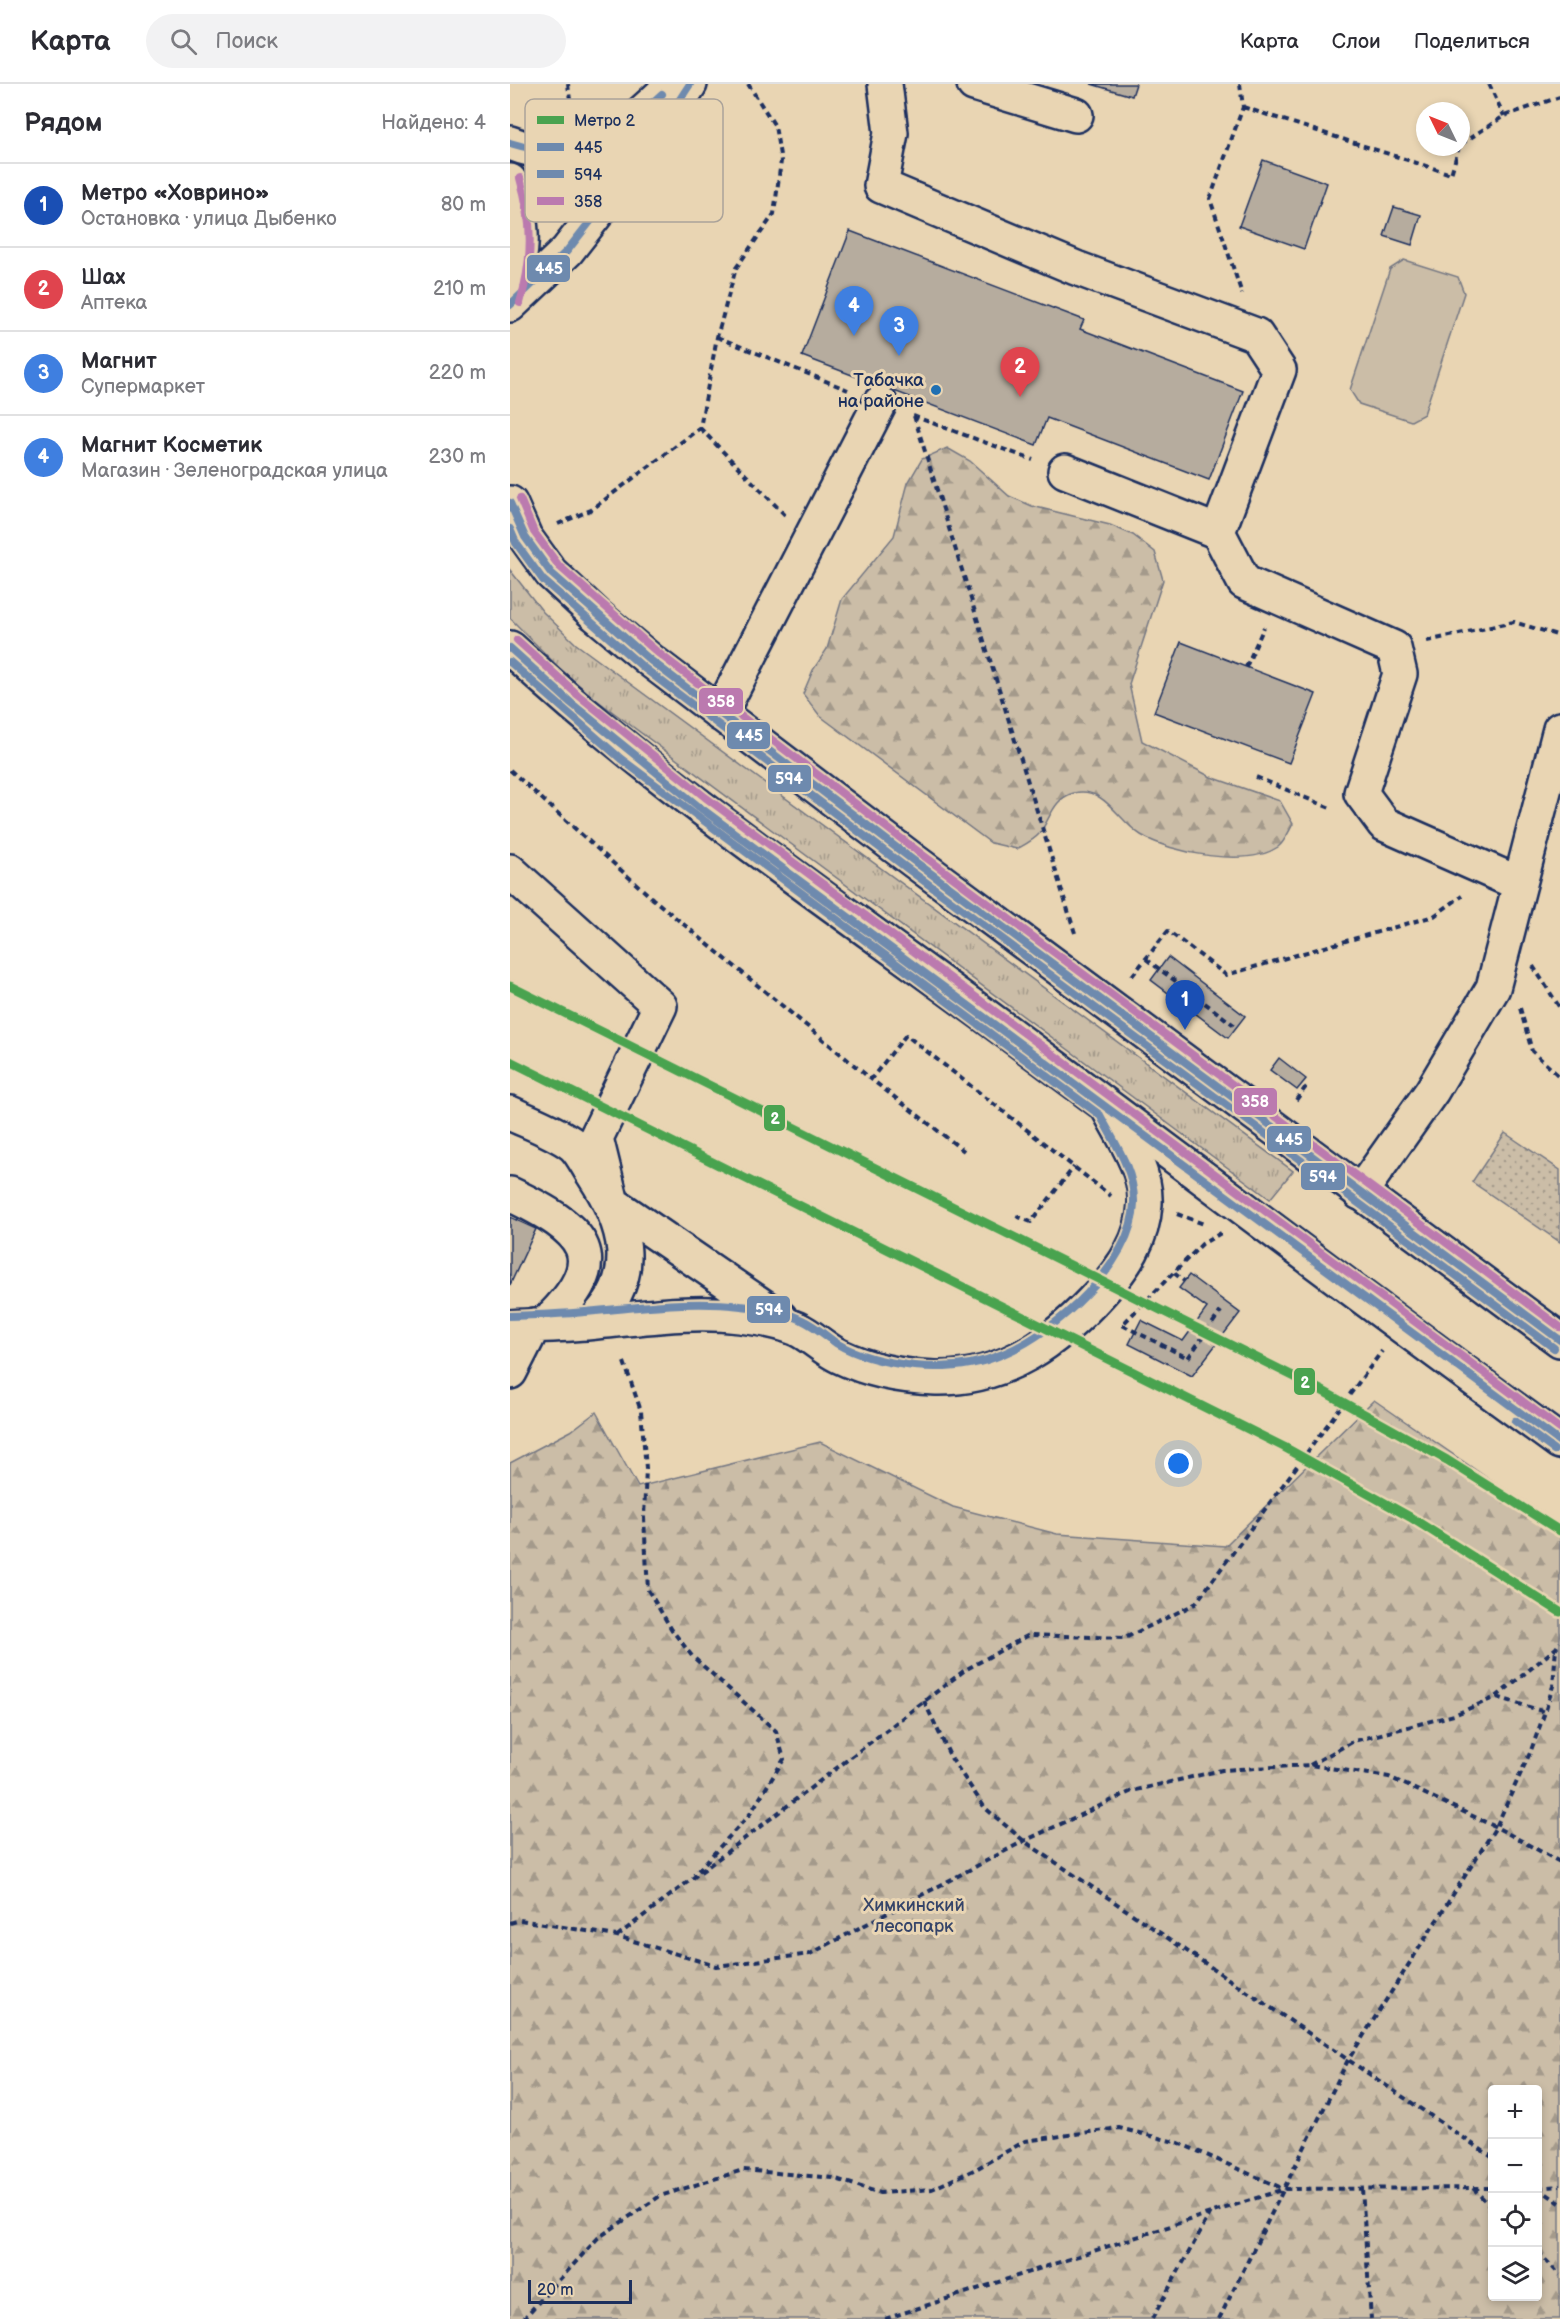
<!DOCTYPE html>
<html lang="ru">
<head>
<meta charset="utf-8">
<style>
  body { margin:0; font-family:"Balsamiq Sans",sans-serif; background:#f2f2f3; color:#2b2b33 }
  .controls { position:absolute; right:18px; bottom:18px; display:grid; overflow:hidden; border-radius:6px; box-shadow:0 3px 9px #0003 }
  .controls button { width:54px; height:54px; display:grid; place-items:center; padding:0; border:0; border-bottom:2px solid #e1e1e2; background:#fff; color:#2b2b33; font:30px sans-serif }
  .compass { position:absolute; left:906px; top:18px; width:54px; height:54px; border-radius:50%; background:#fff; box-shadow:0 3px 9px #0003; rotate:313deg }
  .scale { position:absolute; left:18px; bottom:15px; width:104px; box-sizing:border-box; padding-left:6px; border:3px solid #1b2f5e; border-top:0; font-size:16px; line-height:21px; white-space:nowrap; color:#1b2f5e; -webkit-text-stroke:4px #e9d5b3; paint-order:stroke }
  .you { position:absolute; left:669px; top:1380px; width:21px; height:21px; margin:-15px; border:4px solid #fff; border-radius:50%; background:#1a73e8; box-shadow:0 0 0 9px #1a73e833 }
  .badge { display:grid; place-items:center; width:39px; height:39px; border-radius:50%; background:#1f6fb2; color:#fff; font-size:20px; font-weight:700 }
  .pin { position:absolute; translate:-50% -50px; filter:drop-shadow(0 2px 3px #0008) }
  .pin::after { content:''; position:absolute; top:32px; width:21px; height:18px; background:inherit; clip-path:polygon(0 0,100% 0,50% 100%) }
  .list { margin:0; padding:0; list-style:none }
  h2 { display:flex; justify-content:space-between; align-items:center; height:78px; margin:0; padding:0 24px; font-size:26px }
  h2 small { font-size:20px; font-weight:400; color:#7c7c81 }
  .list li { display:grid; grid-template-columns:39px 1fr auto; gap:18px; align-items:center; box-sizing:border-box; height:84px; padding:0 24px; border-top:2px solid #e1e1e2 }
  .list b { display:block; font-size:22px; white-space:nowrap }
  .list p { margin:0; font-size:20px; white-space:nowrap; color:#7c7c81 }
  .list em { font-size:20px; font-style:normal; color:#7c7c81 }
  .icon { flex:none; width:33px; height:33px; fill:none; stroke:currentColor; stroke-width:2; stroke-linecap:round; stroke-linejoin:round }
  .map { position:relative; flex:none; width:1050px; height:2235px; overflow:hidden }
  header { display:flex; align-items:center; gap:36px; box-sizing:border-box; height:84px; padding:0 30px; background:#fff; border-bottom:2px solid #e1e1e2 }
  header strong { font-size:28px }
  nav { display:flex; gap:33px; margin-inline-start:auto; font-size:21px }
  .search { width:420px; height:54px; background:#f2f2f3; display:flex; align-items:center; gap:15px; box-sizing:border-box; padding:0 21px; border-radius:33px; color:#7c7c81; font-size:22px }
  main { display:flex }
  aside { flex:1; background:#fff }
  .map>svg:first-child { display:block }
  .grass { fill:url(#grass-tufts); stroke:#737682; stroke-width:1.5 }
  .forest { fill:url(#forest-firs); stroke:#737682; stroke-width:1.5; fill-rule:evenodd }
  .park { fill:url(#park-dots); stroke:#737682; stroke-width:1.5 }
  .pitch { fill:#cbbda7; stroke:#737682; stroke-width:1.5 }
  .building { fill:#b6ac9e; stroke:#1b2f5e; stroke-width:1.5 }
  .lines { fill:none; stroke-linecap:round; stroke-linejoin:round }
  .minor-casing { stroke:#1b2f5e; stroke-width:38 }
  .major-casing { stroke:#1b2f5e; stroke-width:38 }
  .path { stroke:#1b2f5e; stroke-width:4; stroke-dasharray:6 4.5; stroke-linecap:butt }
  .minor { stroke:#e9d5b3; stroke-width:33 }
  .major { stroke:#e9d5b3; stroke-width:33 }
  .bus-1-casing { stroke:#e9d5b3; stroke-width:12 }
  .bus-2-casing { stroke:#e9d5b3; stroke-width:12 }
  .bus-3-casing { stroke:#e9d5b3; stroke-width:12 }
  .bus-1 { stroke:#6e8aae; stroke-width:8 }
  .bus-2 { stroke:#6e8aae; stroke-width:8 }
  .bus-3 { stroke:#bb7aaf; stroke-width:8 }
  .metro-1-casing { stroke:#e9d5b3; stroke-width:14 }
  .metro-1 { stroke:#4aa350; stroke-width:9 }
  .poi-dot { fill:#1f6fb2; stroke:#e9d5b3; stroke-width:2 }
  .labels { text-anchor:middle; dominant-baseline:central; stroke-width:6; stroke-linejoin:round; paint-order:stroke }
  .poi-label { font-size:18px; fill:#1b2f5e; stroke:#e9d5b3; text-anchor:end }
  .park-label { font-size:18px; fill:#354469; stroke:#e9d5b3 }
  .key { fill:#e9d5b3; stroke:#aba39a; stroke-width:1.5 }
  .key-label { font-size:16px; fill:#1b2f5e }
  .line-badge { stroke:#e9d5b3; stroke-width:2 }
  .badge-label { font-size:16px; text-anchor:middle; font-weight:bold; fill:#fff }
</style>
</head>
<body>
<header>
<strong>Карта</strong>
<div class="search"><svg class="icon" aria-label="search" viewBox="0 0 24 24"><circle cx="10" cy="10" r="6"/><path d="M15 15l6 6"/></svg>Поиск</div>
<nav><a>Карта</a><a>Слои</a><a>Поделиться</a></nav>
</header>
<main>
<aside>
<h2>Рядом<small>Найдено: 4</small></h2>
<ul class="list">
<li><span class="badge" style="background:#1a4fb4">1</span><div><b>Метро «Ховрино»</b><p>Остановка · улица Дыбенко</p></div><em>80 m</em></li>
<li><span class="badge" style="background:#e0444e">2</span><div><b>Шах</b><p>Аптека</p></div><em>210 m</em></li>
<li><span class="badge" style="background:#3f7fe0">3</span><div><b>Магнит</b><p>Супермаркет</p></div><em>220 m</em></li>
<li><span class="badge" style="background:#3f7fe0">4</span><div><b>Магнит Косметик</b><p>Магазин · Зеленоградская улица</p></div><em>230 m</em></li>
</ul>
</aside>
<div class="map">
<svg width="1050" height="2235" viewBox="0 0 1050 2235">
  <defs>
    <pattern id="grass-tufts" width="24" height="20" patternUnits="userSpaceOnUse" patternTransform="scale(1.5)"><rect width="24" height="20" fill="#cbbda7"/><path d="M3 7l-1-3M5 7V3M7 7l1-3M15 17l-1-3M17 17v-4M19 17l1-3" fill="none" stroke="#a49a8b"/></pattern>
    <pattern id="forest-firs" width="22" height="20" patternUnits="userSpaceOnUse" patternTransform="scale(1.5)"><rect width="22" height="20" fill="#cbbda7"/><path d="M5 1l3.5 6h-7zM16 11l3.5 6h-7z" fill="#a49a8b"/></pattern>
    <pattern id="park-dots" width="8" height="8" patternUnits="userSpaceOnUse" patternTransform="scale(1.5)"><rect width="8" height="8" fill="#cbbda7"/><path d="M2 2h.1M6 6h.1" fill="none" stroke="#a49a8b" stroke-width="1.8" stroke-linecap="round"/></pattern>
  </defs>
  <rect width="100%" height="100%" fill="#e9d5b3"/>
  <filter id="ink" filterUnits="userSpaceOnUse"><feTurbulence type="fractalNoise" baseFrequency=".0167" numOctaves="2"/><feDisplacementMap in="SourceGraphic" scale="12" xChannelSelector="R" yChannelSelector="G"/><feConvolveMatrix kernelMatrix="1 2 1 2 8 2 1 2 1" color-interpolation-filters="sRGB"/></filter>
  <g filter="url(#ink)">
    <path class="grass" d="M0,486L33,528L66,560L783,1087L760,1115L65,600L0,534Z"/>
    <path class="forest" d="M437,364L460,377L499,412L522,422L600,441L623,451L645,468L653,496L619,600L632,657L701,693L770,717L783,740C779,747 774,759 768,763C737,784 661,769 631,751C608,737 595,702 564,709C543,714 540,736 529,750C524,756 514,761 507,765L481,759L310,632L293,610L303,586L317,565L332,515L384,452L398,399L412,375Z
      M864,1316L1050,1444V2235H0V1379L61,1347L86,1328L128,1403L310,1358L443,1423L547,1450L715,1462ZM982,2006H1028V2212H982Z"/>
    <path class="park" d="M995,1049L1050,1086V1158L962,1098Z"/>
    <path class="pitch" d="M894,176L948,193L954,209L914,330L901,337L849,320L840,306L880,185Z"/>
    <path class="building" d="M581,0H626L622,12Z
      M753,76L817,99L794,165L729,142Z
      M884,123L911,131L902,161L874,152Z
      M340,147L574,236L570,245L733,307L699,396L537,334L526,361L292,272Z
      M671,558L806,610L779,679L644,628Z
      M658,873L735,932L718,954L641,896Z
      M769,974L796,995L787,1006L760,986Z
      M0,1133L26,1145L0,1201Z
      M679,1191L730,1229L682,1292L619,1260L631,1236L673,1257L697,1224L669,1204Z"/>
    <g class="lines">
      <defs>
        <path id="minor" d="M375,0L381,49L371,102L566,184L746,251L769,286L708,448
          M464,0L566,31
          M0,59C73,88 113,47 163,0
          M0,221L57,167L141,60L180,0
          M555,387L708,448L734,498L884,564L890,590L851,709L874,740L1010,800
          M210,630L370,319
          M0,787L150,922L86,1054L102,1119L270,1234
          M0,1029C19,1038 44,1047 62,1060C70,1066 77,1081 83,1090C116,1140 132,1192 83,1238
          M850,1109L922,1007L983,904L1050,645
          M0,1110C76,1146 105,1174 34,1241
          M0,1243C29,1241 57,1241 86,1238C134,1234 181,1226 230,1232C247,1234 271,1238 287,1245C302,1252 314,1265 329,1272C358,1286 394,1293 426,1294C496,1295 547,1257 592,1207C615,1182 633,1155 635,1120C637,1086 613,1053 598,1024
          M0,1288L24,1241"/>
        <path id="major" d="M0,97C16,145 14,169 0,216
          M0,419L15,453L41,489L86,531L140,576L404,777L1050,1256
          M0,564C160,713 344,833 519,964C696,1095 871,1229 1050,1358"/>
      </defs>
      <use href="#minor" class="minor-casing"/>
      <use href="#major" class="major-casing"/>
      <path class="path" d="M58,0L62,32
        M730,0L733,23L700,115L732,210
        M979,0L994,32
        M733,23L941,90L949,63
        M951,60L994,32L1050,13
        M207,253L338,306
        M403,332L523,376
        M404,332L565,849
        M190,344L275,431
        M48,440L81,426L190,344L207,253L226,184L264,130L271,77L265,42L238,0
        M917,557L1004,538L1050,552
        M736,583L754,543
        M0,686L143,815L361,995
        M746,693L820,724
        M636,875L724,941
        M1023,882L1050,924
        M622,892L658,847L716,891L924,832L952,812
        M1010,924L1022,967L1050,993
        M786,1016L795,1004L791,1001
        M454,1067L361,995L396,951L601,1112
        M667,1130L694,1140
        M506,1132L521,1138L564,1083
        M711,1149L692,1160L612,1241L678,1274L711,1227
        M664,1189L674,1197
        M114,1278L131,1327L136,1384L134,1434L138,1506L162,1546L182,1572L266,1647L274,1675L240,1730L184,1791
        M987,1613L1035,1628
        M414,1617L441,1674L475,1724L514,1757L982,2073
        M800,1681L844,1657L944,1631L986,1613L1046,1564L1050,1558
        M0,1839L10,1836L107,1852L206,1882L300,1870L514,1757L622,1707L712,1686L800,1681L879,1693L986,1743L1050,1778
        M107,1852L455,1586L519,1551L615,1554L685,1520L872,1267
        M963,2104L982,2124
        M1028,2104L1050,2119
        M1028,2104L1050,2102
        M852,2105L861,2235
        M1028,2168L1050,2191
        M13,2235L88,2154L150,2112L233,2086L323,2094L370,2109L422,2105L466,2085L515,2057L609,2044L669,2059L774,2105
        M375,2235L774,2105L982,2104
        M642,2235L701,2128
        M709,2235L838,1976L986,1743L1020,1669L1035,1628L1043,1602L1046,1564"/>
      <use href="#minor" class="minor"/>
      <use href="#major" class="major"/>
      <defs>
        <path id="bus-1" d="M0,59C71,81 101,57 152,10
          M0,221L57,167L141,60L180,0
          M0,419L15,453L41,489L140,576L404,777L1050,1256
          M0,564L61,619L188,722L1050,1358"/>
        <path id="bus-2" d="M0,445L6,459L33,496L134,584L398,785L1044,1264
          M0,578L111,675L590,1031C604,1058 625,1087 624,1119C623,1179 545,1249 493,1270C465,1282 434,1285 404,1282C378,1279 349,1273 326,1259C315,1251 305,1242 292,1236C274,1227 251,1224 231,1222C182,1216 134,1223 86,1227C57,1230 29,1231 0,1232
          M1005,1337L1044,1366"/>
        <path id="bus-3" d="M10,94C23,138 23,175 10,219
          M10,415L24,448L49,482L147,568L410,769L1050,1243
          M7,556L68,611L195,713L1050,1345"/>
      </defs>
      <use href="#bus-1" class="bus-1-casing"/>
      <use href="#bus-2" class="bus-2-casing"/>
      <use href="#bus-3" class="bus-3-casing"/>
      <use href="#bus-1" class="bus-1"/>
      <use href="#bus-2" class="bus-2"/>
      <use href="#bus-3" class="bus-3"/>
      <defs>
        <path id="metro-1" d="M0,902L811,1306L937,1376L1050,1447
          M0,977L774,1363L900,1433L1050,1528"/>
      </defs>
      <use href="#metro-1" class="metro-1-casing"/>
      <use href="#metro-1" class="metro-1"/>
    </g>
  </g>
  <circle class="poi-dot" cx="426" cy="306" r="6"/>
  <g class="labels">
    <g class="poi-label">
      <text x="414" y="296">Табачка<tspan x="414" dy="21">на районе</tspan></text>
    </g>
    <g class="park-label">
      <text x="404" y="1821">Химкинский<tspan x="404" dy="21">лесопарк</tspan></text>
    </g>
  </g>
  <rect x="15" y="15" width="198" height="123" rx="9" class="key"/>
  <rect x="27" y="32" width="27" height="8" fill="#4aa350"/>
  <rect x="27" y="59" width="27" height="8" fill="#6e8aae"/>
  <rect x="27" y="86" width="27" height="8" fill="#6e8aae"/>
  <rect x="27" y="113" width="27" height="8" fill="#bb7aaf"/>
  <g class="key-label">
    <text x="64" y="42">Метро 2</text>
    <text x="64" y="69">445</text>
    <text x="64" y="96">594</text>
    <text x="64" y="123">358</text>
  </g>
  <g class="line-badge">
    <rect x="16" y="170" width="45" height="29" rx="6" fill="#6e8aae"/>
    <rect x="188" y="603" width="46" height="28" rx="6" fill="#bb7aaf"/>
    <rect x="216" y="637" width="45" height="29" rx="6" fill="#6e8aae"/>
    <rect x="257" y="680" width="45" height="29" rx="6" fill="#6e8aae"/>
    <rect x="723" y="1003" width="45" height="29" rx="6" fill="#bb7aaf"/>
    <rect x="253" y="1020" width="23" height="28" rx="6" fill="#4aa350"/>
    <rect x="756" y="1041" width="46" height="28" rx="6" fill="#6e8aae"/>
    <rect x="790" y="1078" width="46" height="29" rx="6" fill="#6e8aae"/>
    <rect x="236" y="1211" width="45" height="29" rx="6" fill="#6e8aae"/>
    <rect x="783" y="1283" width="23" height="29" rx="6" fill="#4aa350"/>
  </g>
  <g class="badge-label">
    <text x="39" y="190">445</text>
    <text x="211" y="623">358</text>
    <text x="239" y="657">445</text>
    <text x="279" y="700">594</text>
    <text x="745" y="1023">358</text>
    <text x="265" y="1040">2</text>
    <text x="779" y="1061">445</text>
    <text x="813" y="1098">594</text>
    <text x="259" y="1231">594</text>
    <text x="795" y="1304">2</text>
  </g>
</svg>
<div class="controls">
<button>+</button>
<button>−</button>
<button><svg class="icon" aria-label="locate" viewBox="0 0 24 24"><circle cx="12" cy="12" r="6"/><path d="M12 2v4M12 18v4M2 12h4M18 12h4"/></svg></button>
<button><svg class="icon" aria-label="layers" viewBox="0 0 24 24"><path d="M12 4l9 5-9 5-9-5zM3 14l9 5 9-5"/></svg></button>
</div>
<svg class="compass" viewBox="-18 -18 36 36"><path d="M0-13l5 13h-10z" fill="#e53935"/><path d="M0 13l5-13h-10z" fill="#7c7c81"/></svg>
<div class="scale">20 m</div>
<div class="you"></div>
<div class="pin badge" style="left:675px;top:946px;background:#1a4fb4">1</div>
<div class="pin badge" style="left:510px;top:313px;background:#e0444e">2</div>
<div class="pin badge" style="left:389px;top:272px;background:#3f7fe0">3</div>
<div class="pin badge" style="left:344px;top:252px;background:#3f7fe0">4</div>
</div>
</main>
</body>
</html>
